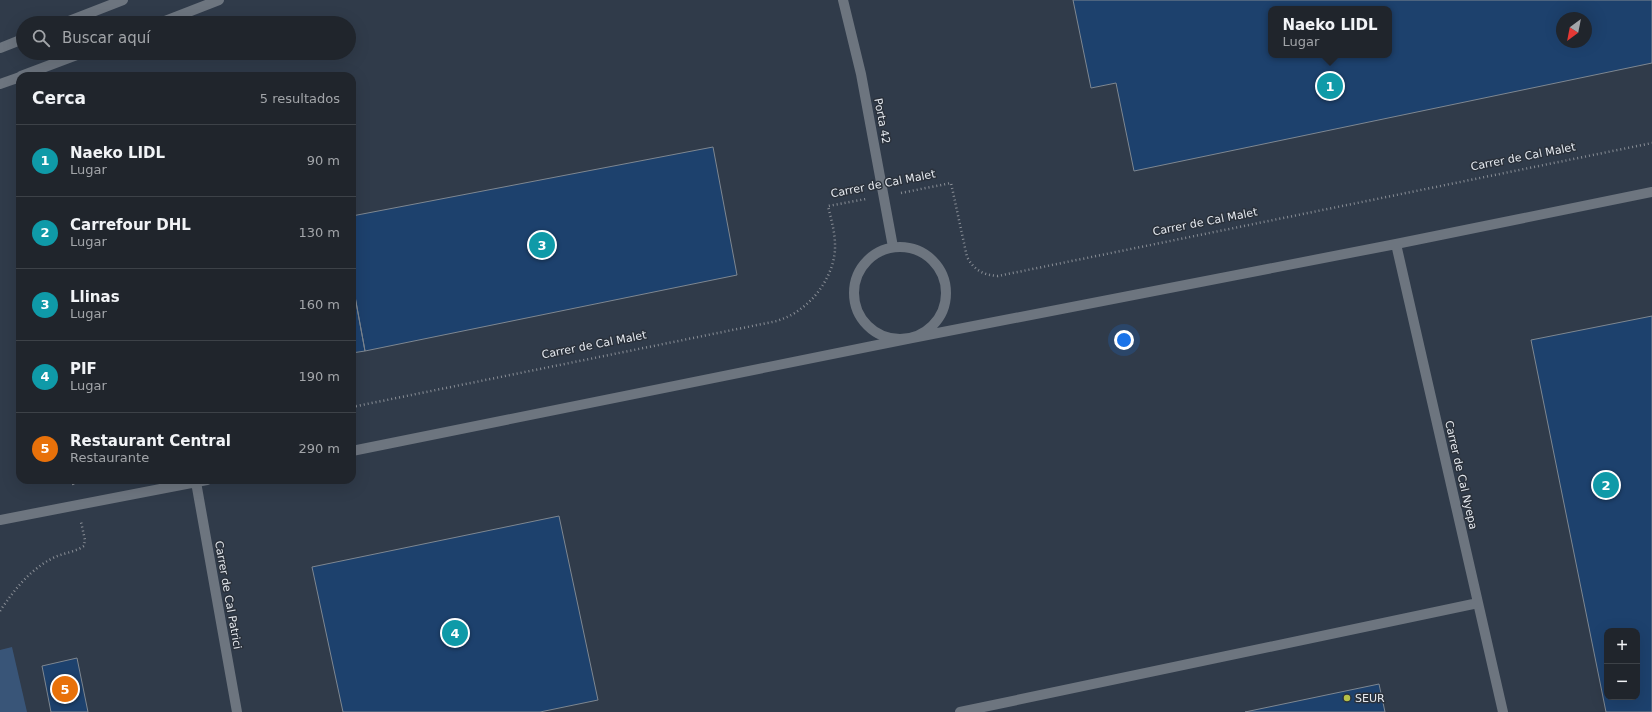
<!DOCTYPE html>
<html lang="es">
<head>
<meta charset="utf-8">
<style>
  body { margin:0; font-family:"DejaVu Sans",sans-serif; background:#2d3138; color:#f1f3f6 }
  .controls { position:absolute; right:12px; bottom:12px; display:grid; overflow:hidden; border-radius:8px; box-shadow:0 4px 16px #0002 }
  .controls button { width:36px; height:36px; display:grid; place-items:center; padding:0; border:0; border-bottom:1px solid #3d4248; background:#20252c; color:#f1f3f6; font:20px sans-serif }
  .compass { position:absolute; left:1556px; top:12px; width:36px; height:36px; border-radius:50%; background:#20252c; box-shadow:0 4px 16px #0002; rotate:212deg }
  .you { position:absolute; left:1124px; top:340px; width:14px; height:14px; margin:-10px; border:3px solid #fff; border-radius:50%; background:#1a73e8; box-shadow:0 0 0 6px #1a73e833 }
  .badge { display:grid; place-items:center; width:26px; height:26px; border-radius:50%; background:#b6c148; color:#fff; font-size:13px; font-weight:700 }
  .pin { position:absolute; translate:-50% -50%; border:2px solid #fff; box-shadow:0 1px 4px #0006 }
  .popup { position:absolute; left:1268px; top:6px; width:124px; height:52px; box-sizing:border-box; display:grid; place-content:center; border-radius:8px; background:#20252c; filter:drop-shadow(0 1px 3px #0005); font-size:13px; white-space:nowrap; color:#a2a5a9 }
  .popup b { font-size:15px; color:#f1f3f6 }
  .popup::after { content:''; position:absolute; left:50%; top:100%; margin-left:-8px; border:8px solid transparent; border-top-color:#20252c }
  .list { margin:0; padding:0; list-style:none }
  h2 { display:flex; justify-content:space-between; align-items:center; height:52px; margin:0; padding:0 16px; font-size:17px }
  h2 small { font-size:13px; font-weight:400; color:#a2a5a9 }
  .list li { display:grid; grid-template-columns:26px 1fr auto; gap:12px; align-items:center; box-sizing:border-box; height:72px; padding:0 16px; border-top:1px solid #3d4248 }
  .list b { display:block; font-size:15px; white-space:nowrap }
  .list p { margin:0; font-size:13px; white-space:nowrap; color:#a2a5a9 }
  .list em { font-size:13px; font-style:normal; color:#a2a5a9 }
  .icon { flex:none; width:22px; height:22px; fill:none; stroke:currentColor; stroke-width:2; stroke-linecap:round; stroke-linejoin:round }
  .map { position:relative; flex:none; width:1652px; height:712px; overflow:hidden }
  .search { position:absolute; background:#20252c; box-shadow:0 4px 16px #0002; left:16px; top:16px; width:340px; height:44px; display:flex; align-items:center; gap:10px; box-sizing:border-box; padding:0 14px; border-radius:22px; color:#a2a5a9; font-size:15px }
  .panel { position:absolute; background:#20252c; box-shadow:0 4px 16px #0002; left:16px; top:72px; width:340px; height:412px; border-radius:12px }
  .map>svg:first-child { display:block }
  .built { fill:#303b4a; fill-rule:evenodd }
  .green { fill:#395578 }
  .building { fill:#1d416d; stroke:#7e8791; fill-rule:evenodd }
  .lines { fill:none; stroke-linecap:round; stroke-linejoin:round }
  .path { stroke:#898e96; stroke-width:2.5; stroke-dasharray:1 3; stroke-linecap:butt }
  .minor { stroke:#6d757f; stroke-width:10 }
  .poi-dot { fill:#b6c148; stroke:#2a313b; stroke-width:1.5 }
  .labels { text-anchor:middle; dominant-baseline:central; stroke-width:3; stroke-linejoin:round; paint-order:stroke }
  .street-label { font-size:11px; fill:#e5e9ef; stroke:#2a313b }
  .poi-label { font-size:11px; fill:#e5e9ef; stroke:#2a313b; text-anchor:start }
</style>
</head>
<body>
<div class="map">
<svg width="1652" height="712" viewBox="0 0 1652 712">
  <rect width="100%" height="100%" fill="#2a313b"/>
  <path class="built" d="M0,0H1652V712H0ZM1271,9H1389V55H1271ZM1562,18H1586V42H1562ZM23,23H349V53H23ZM20,76H352V480H20ZM1607,631H1637V697H1607Z"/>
  <path class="green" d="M12,647L27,712H0V650Z"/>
  <path class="building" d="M1073,0H1652V63L1134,171L1116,83L1091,88ZM1271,9H1389V55H1271ZM1562,18H1586V42H1562Z
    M713,147L737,275L365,351L352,281V216Z
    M352,296H355L365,351L352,353Z
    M1652,316V712H1606L1531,340ZM1607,631H1637V697H1607Z
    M559,516L598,700L540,712H343L312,567Z
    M77,658L88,712H51L42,666Z
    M1379,684L1385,712H1245Z"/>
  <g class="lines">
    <path class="path" d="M901,193L951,183L967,257C974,270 983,275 998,276L1652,143
      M352,407L777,321C785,318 793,315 799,310C819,297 836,269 835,245C835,232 831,219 828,206L866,199
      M72,480L74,487
      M0,611C15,589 30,569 55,557C64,553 75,552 84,546L85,540L81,522"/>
    <path class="minor" d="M843,0L861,74L893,247
      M64,23L123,0
      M160,23L219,0
      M0,48L23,39
      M21,76L82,53
      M0,84L20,77
      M1396,244L1503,712
      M854 293a46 46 0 1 1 92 0a46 46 0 1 1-92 0Z
      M352,451L912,338L1396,244L1652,192
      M196,482L237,712
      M0,520L207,480
      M960,712L1478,603"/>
  </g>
  <circle class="poi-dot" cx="1347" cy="698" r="4"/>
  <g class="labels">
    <g class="street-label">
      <text transform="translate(882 121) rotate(79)">Porta 42</text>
      <text transform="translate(1523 157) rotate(-11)">Carrer de Cal Malet</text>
      <text transform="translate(883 184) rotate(-11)">Carrer de Cal Malet</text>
      <text transform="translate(1205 222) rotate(-11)">Carrer de Cal Malet</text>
      <text transform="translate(594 345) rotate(-11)">Carrer de Cal Malet</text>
      <text transform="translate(1461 475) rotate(77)">Carrer de Cal Nyepa</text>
      <text transform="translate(228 595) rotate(80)">Carrer de Cal Patrici</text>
    </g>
    <g class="poi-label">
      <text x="1355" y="698">SEUR</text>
    </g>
  </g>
</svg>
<div class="controls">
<button>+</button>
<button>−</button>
</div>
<svg class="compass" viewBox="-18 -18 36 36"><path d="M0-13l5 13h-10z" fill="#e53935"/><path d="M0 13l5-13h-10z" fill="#a2a5a9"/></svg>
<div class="you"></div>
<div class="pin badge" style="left:1330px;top:86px;background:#0f9aa8">1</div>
<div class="popup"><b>Naeko LIDL</b>Lugar</div>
<div class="pin badge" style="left:1606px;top:485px;background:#0f9aa8">2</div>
<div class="pin badge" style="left:542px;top:245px;background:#0f9aa8">3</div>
<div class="pin badge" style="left:455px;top:633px;background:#0f9aa8">4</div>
<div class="pin badge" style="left:65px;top:689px;background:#e8710a">5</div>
<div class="search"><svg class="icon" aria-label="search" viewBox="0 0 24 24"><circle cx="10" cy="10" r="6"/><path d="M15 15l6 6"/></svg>Buscar aquí</div>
<section class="panel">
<h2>Cerca<small>5 resultados</small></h2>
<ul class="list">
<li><span class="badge" style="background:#0f9aa8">1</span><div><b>Naeko LIDL</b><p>Lugar</p></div><em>90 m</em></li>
<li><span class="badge" style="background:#0f9aa8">2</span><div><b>Carrefour DHL</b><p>Lugar</p></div><em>130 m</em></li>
<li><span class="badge" style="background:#0f9aa8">3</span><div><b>Llinas</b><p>Lugar</p></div><em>160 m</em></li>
<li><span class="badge" style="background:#0f9aa8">4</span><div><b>PIF</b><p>Lugar</p></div><em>190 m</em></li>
<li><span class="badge" style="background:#e8710a">5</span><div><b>Restaurant Central</b><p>Restaurante</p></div><em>290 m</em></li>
</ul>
</section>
</div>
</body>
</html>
